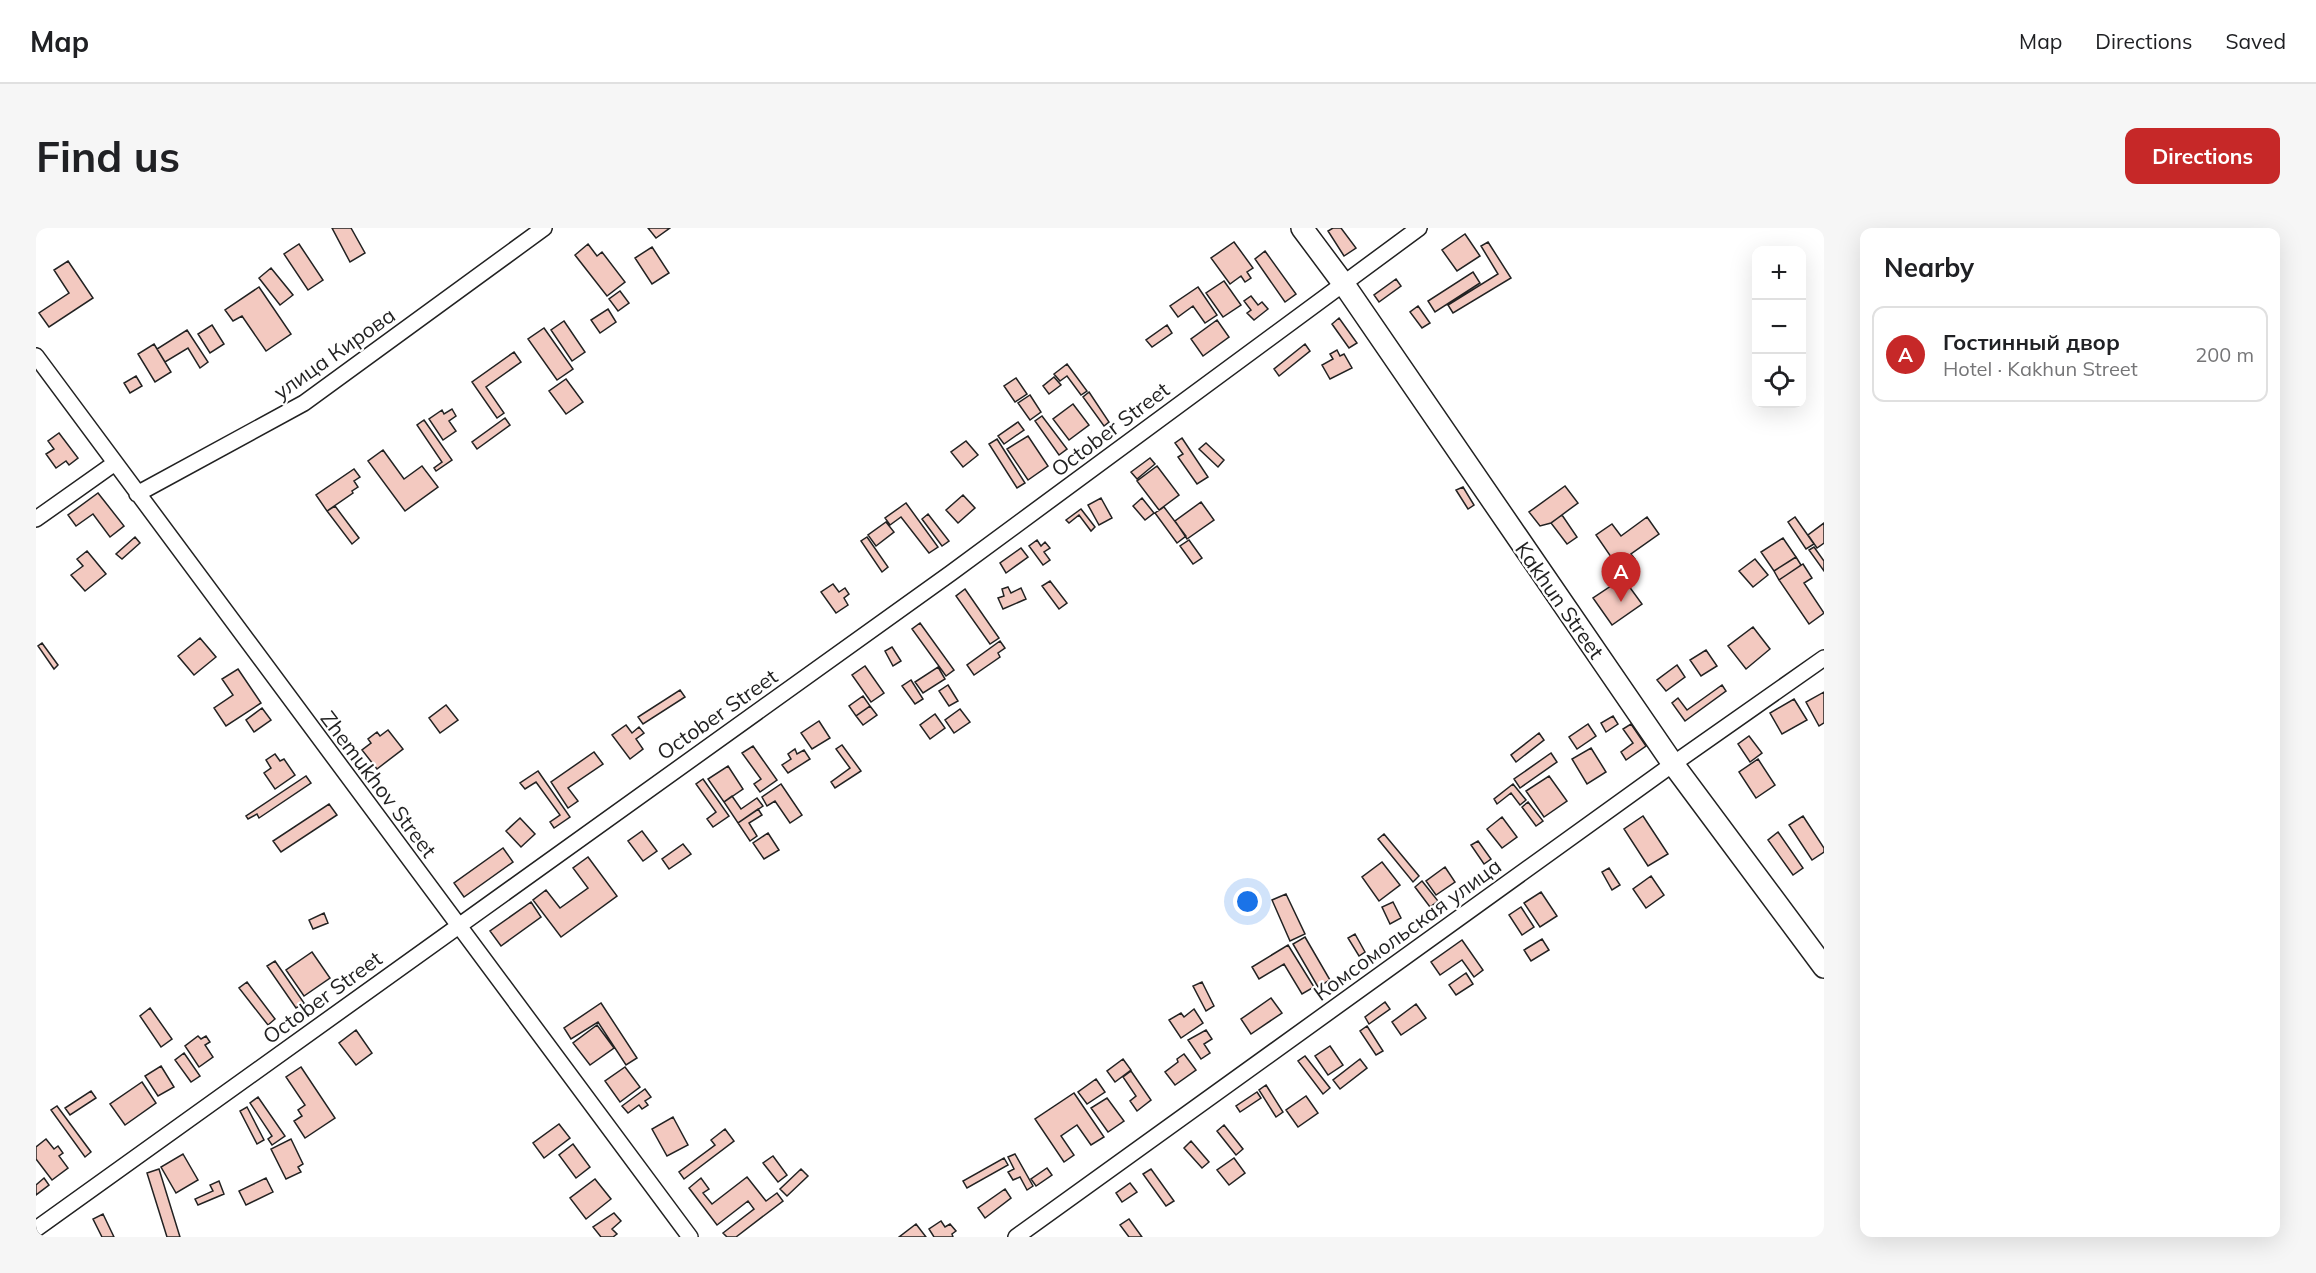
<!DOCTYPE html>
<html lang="en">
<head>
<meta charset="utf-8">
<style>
  body { margin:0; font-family:Mulish,sans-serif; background:#f6f6f6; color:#202124 }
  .controls { position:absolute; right:18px; top:18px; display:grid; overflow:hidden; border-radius:12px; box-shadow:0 6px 24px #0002 }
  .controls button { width:54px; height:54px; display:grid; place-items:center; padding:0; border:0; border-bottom:2px solid #e0e0e0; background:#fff; color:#202124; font:30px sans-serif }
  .you { position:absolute; left:1212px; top:674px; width:21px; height:21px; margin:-15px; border:4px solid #fff; border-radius:50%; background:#1a73e8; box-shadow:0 0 0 9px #1a73e833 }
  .badge { display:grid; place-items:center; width:39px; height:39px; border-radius:50%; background:#c62828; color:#fff; font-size:20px; font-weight:700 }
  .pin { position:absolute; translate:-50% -50px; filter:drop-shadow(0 2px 3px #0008) }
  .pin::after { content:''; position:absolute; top:32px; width:21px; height:18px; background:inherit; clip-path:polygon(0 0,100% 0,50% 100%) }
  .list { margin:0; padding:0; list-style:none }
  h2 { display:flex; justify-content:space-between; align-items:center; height:78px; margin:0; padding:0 24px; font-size:26px }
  h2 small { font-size:20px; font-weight:400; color:#757577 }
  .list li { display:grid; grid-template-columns:39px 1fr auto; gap:18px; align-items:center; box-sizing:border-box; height:96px; margin:0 12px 12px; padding:0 12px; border:2px solid #e0e0e0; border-radius:12px }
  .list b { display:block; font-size:22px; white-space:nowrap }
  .list p { margin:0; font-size:20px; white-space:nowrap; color:#757577 }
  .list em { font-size:20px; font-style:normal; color:#757577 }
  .icon { flex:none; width:33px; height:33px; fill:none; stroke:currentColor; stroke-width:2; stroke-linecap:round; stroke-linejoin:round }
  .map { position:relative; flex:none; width:1788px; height:1009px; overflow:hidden; border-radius:12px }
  header { display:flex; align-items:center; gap:36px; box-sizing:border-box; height:84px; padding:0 30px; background:#fff; border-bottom:2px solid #e0e0e0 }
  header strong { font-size:28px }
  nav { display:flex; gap:33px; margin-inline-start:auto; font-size:21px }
  .intro { display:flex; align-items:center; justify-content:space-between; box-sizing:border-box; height:144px; padding:0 36px }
  h1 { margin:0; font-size:42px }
  .button { padding:15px 27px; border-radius:12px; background:#c62828; color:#fff; font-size:21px; font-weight:700 }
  main { display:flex; gap:36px; padding:0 36px }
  aside { flex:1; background:#fff; border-radius:12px; box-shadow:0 6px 24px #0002 }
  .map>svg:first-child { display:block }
  .building { fill:#f3c9c0; stroke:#222; stroke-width:1.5 }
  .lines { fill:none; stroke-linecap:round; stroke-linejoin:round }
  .street-casing { stroke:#222; stroke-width:18 }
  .secondary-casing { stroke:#222; stroke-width:24 }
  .street { stroke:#fff; stroke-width:15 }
  .secondary { stroke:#fff; stroke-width:21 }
  .labels { text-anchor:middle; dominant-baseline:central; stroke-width:4.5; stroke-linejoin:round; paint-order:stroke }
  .street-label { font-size:21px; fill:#222; stroke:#fff }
</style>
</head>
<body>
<header>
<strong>Map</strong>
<nav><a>Map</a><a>Directions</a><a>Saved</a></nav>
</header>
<div class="intro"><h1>Find us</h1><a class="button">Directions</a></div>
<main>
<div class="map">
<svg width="1788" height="1009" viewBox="0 0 1788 1009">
  <rect width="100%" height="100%" fill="#fff"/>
  <path class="building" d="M296,0H315L329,25L314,34Z
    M612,0H634L620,10Z
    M1297,0H1305L1320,20L1308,28L1292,3Z
    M1429,6L1444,28L1421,43L1406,22Z
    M1198,14L1217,40L1211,44L1215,50L1209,54L1205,48L1194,56L1175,30Z
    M1452,14L1475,50L1417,85L1412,77L1462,46L1445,18Z
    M263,16L287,52L272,62L248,26Z
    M552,16L561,28L566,24L589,54L571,68L539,27Z
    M616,19L633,45L616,56L599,30Z
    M1229,23L1260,66L1249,74L1219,31Z
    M32,33L57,70L13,99L3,85L33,65L18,42Z
    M235,40L257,67L244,77L223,50Z
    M1437,44L1444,55L1399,84L1392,73Z
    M1360,51L1365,58L1343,74L1338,67Z
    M1188,53L1205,77L1187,89L1170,65Z
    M223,59L255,106L230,123L206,88L197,93L189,82Z
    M1162,59L1181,87L1169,95L1157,78L1142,89L1134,78Z
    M584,63L593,75L582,83L573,71Z
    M1215,68L1222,77L1226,74L1232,81L1218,92L1211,85L1215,82L1208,73Z
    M1382,78L1394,95L1386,100L1374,84Z
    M572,81L580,94L564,105L555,92Z
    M1303,90L1321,115L1313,120L1296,96Z
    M1181,92L1193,109L1167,128L1155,111Z
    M528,93L549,124L536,133L515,102Z
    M176,97L188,116L174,125L162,106Z
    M1131,97L1136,105L1116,119L1110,112Z
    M508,100L537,141L521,152L492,111Z
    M151,102L172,134L164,140L152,120L129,134L121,121Z
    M118,116L135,144L119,154L102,126Z
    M1269,116L1274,123L1243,148L1238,141Z
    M1301,122L1304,128L1308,126L1316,140L1294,151L1286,137L1297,131L1294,126Z
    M478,124L485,134L450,159L468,185L461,190L436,154Z
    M1031,136L1051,163L1045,167L1031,148L1024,153L1018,146Z
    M100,148L106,158L94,165L88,155Z
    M1018,149L1025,157L1013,166L1007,158Z
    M980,150L991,166L979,174L968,158Z
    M530,151L547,174L530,186L513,163Z
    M1053,164L1073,194L1068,198L1047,169Z
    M994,167L1005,184L994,192L982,175Z
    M1037,176L1053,197L1033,212L1017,191Z
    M416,181L420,188L413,193L420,203L407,212L393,191L406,182L408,186Z
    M1006,188L1031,221L1023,227L999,193Z
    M469,190L474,197L441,221L436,214Z
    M388,192L416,232L400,243L398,240L406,234L381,197Z
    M982,194L988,202L968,216L962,208Z
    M23,205L42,230L33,237L30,233L20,240L10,226L18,221L12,213Z
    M992,208L1012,238L992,252L971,221Z
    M1146,210L1172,249L1161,256L1142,229L1147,226L1139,215Z
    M961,211L989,255L981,260L953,216Z
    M930,213L942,227L927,239L915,224Z
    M1170,215L1188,232L1182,239L1163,221Z
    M347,222L368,251L386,238L402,259L369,283L332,233Z
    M1114,230L1119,236L1101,251L1095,244Z
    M1121,238L1143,267L1123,282L1101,253Z
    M318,241L324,249L318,253L322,259L316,263L317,265L291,283L280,267Z
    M1529,258L1542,275L1515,295L1504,298L1493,284Z
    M1427,259L1438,277L1432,281L1420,262Z
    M62,265L88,298L74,309L57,286L40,298L32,287Z
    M927,267L939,280L922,295L910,282Z
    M1065,270L1076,290L1063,297L1052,277Z
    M1106,270L1118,285L1109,292L1097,278Z
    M1165,274L1178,292L1151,311L1139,293Z
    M870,275L902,319L893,325L865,289L854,297L849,290Z
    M299,278L323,310L316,316L291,283Z
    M1128,279L1150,308L1141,315L1119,285Z
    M1045,281L1059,299L1055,303L1043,287L1033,295L1030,292Z
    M892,286L913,313L906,318L886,291Z
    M1526,287L1541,309L1531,316L1515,295Z
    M1611,289L1623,306L1595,326L1599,331L1584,342L1560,307L1576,296L1585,308Z
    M1759,289L1778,316L1770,321L1752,294Z
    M850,294L858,304L840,318L832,307Z
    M1788,295V315L1781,320L1772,307Z
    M99,309L104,315L86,331L80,326Z
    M831,309L852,339L846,344L825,313Z
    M1747,310L1760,329L1738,343L1725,324Z
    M1001,312L1005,318L1009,314L1014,320L1008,324L1014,332L1007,337L993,318Z
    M1153,312L1166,330L1157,336L1144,318Z
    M1778,319L1788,333V343L1773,322Z
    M985,320L992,329L970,345L964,335Z
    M51,323L70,346L49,363L35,347L47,338L41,331Z
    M1760,329L1765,337L1743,352L1738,343Z
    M1719,331L1732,347L1717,359L1703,343Z
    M1767,336L1776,350L1768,355L1788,385L1773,396L1743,352Z
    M1587,350L1606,376L1576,397L1557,370Z
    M1014,353L1031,375L1023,381L1006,358Z
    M797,356L803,364L809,360L813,366L808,370L812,377L800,385L785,364Z
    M972,359L975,365L985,360L990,371L967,381L962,370L968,368L966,361Z
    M929,361L963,410L954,416L920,368Z
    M884,395L918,442L910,448L876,401Z
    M1717,399L1734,421L1710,441L1692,418Z
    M164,410L180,429L158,447L142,428Z
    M964,413L969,420L962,425L964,429L938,447L931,437Z
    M6,415L22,437L18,441L2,418Z
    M856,419L865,433L857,438L849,423Z
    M1670,422L1681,438L1665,448L1654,432Z
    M1641,437L1649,449L1630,463L1621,452Z
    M829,438L848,465L835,474L816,447Z
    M902,439L909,451L887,465L879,454Z
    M202,441L225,475L190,498L178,480L197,467L186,451Z
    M875,452L887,471L879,476L866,458Z
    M912,457L922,473L913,478L903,463Z
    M1686,457L1690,463L1649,493L1636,475L1642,470L1651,482Z
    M644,462L649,469L607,496L602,489Z
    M1788,464V495L1783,498L1770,474Z
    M827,468L834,478L820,488L813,478Z
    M1758,471L1771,492L1746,506L1734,485Z
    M410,477L422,492L404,505L393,490Z
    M834,478L841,487L827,497L820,488Z
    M226,480L235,492L218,504L210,492Z
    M924,481L934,494L918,505L909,492Z
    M899,486L909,500L894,511L884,497Z
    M1577,488L1582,496L1570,504L1565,495Z
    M783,493L794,510L776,521L765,505Z
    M1552,496L1560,508L1541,521L1533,509Z
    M1595,496L1610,518L1590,532L1585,524L1597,515L1587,501Z
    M590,497L596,505L603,499L608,505L600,511L607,521L594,531L576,507Z
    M352,502L367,521L341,541L326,522L335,515L332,511L341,504L344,508Z
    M1503,505L1508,512L1480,534L1475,527Z
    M1713,508L1726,525L1714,534L1702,516Z
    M806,517L825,543L799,560L795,554L814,540L800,521Z
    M717,518L741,552L724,564L718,556L725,551L706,525Z
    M1555,520L1570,544L1551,556L1536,531Z
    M759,521L761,526L768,522L774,531L752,545L746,537L755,531L752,526Z
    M558,524L567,536L532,560L542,573L532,580L515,554Z
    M1515,525L1521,534L1484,560L1478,551Z
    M239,526L244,533L248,531L259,547L239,561L228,545L235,540L230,532Z
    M1722,531L1739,557L1720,570L1703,544Z
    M692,538L707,561L688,574L672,551Z
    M502,543L534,589L518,600L514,594L524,587L500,554L489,561L484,555Z
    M270,548L275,555L223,590L221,586L212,591L210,588Z
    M1513,548L1531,573L1508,589L1490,563Z
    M667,551L693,588L677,599L671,591L680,584L660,556Z
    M745,556L766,587L754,595L739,573L731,578L726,569Z
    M1477,556L1490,572L1484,577L1475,565L1461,576L1458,571Z
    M696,568L705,581L721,570L727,578L702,595L688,574Z
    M1492,574L1507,593L1500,598L1486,579Z
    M293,576L301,587L245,624L237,613Z
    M722,581L726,587L713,595L721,608L714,613L702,595Z
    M1607,588L1632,626L1612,638L1588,601Z
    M1767,588L1788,620V624L1776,632L1753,597Z
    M1466,589L1481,609L1466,620L1451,601Z
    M484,590L499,606L485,619L470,603Z
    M606,603L621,623L607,633L592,613Z
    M1742,604L1767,640L1757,647L1732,612Z
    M732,605L743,622L728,631L717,615Z
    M1348,606L1383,648L1377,654L1342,611Z
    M1442,613L1455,631L1448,636L1435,617Z
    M647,616L655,626L633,641L626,631Z
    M467,620L477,634L428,669L418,655Z
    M552,629L581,668L525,709L497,672L510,662L524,680L552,660L537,640Z
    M1346,634L1364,657L1343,673L1326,649Z
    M1409,639L1419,654L1400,667L1390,653Z
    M1573,640L1584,657L1576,662L1566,644Z
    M1615,648L1628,667L1610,680L1597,661Z
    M1386,653L1402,673L1394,679L1379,659Z
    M1505,664L1521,688L1504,699L1488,675Z
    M1250,666L1269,706L1254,713L1236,672Z
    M495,674L505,689L465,718L454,703Z
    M1357,674L1365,690L1354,696L1346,679Z
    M1485,679L1498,699L1486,707L1473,687Z
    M288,685L292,695L277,701L273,692Z
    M1319,706L1329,724L1323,728L1312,710Z
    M1269,709L1294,752L1282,759L1257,716Z
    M1506,711L1513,722L1495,733L1488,722Z
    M1426,712L1447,742L1438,749L1426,732L1404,747L1395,734Z
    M1252,717L1278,759L1266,766L1248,736L1223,751L1216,739Z
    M276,724L294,750L268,768L250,742Z
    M239,733L268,775L260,780L231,738Z
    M1430,745L1437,756L1420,767L1413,757Z
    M211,754L239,791L232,797L203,760Z
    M1166,754L1178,778L1170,783L1157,758Z
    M1235,770L1246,785L1215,806L1205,791Z
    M1349,774L1354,781L1333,796L1329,789Z
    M565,775L601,830L590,837L562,794L535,811L528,800Z
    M1380,776L1390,790L1365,807L1356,794Z
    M114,780L136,811L125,819L104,788Z
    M1158,781L1167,795L1145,810L1133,792L1145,785L1148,789Z
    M561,797L578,820L554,837L537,815Z
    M1331,798L1347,823L1340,827L1324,803Z
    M320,802L336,825L320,837L303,815Z
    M1170,802L1176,811L1168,816L1174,825L1165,831L1152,812Z
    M162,808L165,811L170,808L174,814L169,817L177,829L163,839L149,818Z
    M1294,818L1307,837L1292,847L1279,828Z
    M148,825L164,848L155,854L139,832Z
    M1148,826L1160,842L1139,857L1129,844L1142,834L1141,831Z
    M1269,828L1294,860L1287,866L1262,833Z
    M1087,831L1095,842L1079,854L1071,843Z
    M1324,831L1331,840L1304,861L1297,852Z
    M125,838L138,859L122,868L109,848Z
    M265,839L299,890L269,910L258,893L266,888L262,882L269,877L250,849Z
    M589,839L604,859L584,874L569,853Z
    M1095,843L1115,872L1101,883L1094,873L1100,868L1087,849Z
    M1060,851L1069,864L1051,876L1042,864Z
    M106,854L120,875L89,897L74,876Z
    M1230,857L1247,884L1240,889L1223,862Z
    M609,861L615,869L609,873L612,877L606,881L603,877L592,885L586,878Z
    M55,863L60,870L34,887L29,880Z
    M1221,864L1225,870L1204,884L1200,878Z
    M1038,865L1068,909L1055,917L1041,897L1025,908L1038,927L1028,934L999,891Z
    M1270,868L1282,885L1262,899L1250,882Z
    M222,869L249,908L236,917L232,911L236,908L214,875Z
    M1071,870L1088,893L1072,904L1055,880Z
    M21,878L55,924L49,929L15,882Z
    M211,879L228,912L221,916L204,883Z
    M637,889L652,917L631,928L616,901Z
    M523,896L534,910L508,930L497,915Z
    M1188,897L1207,921L1200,927L1181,903Z
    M689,901L698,913L648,951L643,944L679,917L675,912Z
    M10,911L18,921L22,918L27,925L23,928L32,940L16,952L0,931V919Z
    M255,911L267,936L262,939L265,944L250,951L235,921Z
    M1155,913L1173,934L1166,940L1148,920Z
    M537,916L554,939L540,950L523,927Z
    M147,926L162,952L140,965L125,939Z
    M979,926L997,958L991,962L984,949L977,952L972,944L978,941L972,929Z
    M737,928L751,947L742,954L727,935Z
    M968,930L972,937L931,960L927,953Z
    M1198,930L1209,945L1193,957L1181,942Z
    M1011,940L1016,947L1000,958L995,951Z
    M123,941L144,1009H131L111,945Z
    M765,941L772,948L751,968L744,961Z
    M1115,941L1138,973L1130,978L1107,946Z
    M711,949L730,973L741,965L747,973L700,1009H691L687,1005L718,981L712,973L681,997L653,960L665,950L673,961L667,965L676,976Z
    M8,950L13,957L0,967V957Z
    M230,950L237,964L210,977L203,963Z
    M559,951L575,971L550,991L534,970Z
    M183,953L188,966L162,977L159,971L177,963L174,957Z
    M1094,955L1101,964L1086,974L1080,965Z
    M969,961L975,970L949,990L942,980Z
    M578,985L585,993L576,1001L581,1006L577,1009H565L557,999Z
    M67,986L78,1009H66L57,991Z
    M1093,991L1106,1009H1093L1084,997Z
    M905,993L909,999L914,996L920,1003L916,1006L917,1009H898L893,1001Z
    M880,996L890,1009H863Z"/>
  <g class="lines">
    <defs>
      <path id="street" d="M0,128L654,1009
        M101,266L268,175L508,0
        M0,291L79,235
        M0,1001L915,345L1383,0
        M980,1009L1637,536L1788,430"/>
      <path id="secondary" d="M1266,0L1307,55L1637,536L1788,739"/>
    </defs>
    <use href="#street" class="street-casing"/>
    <use href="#secondary" class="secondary-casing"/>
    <use href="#street" class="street"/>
    <use href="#secondary" class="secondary"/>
  </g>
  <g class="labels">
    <g class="street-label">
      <text transform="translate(298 125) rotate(-35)">улица Кирова</text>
      <text transform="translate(1074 201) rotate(-37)">October Street</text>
      <text transform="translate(1524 372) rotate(55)">Kakhun Street</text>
      <text transform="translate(681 486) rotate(-35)">October Street</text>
      <text transform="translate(343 556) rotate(53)">Zhemukhov Street</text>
      <text transform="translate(1371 701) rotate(-36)">Комсомольская улица</text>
      <text transform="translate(286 769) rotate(-36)">October Street</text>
    </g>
  </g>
</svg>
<div class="controls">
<button>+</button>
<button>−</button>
<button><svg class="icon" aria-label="locate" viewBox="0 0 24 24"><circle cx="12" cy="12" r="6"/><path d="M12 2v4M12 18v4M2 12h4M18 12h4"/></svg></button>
</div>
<div class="you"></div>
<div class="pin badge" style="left:1585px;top:374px">A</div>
</div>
<aside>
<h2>Nearby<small></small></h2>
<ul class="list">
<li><span class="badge">A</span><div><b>Гостинный двор</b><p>Hotel · Kakhun Street</p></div><em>200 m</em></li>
</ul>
</aside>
</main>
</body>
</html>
